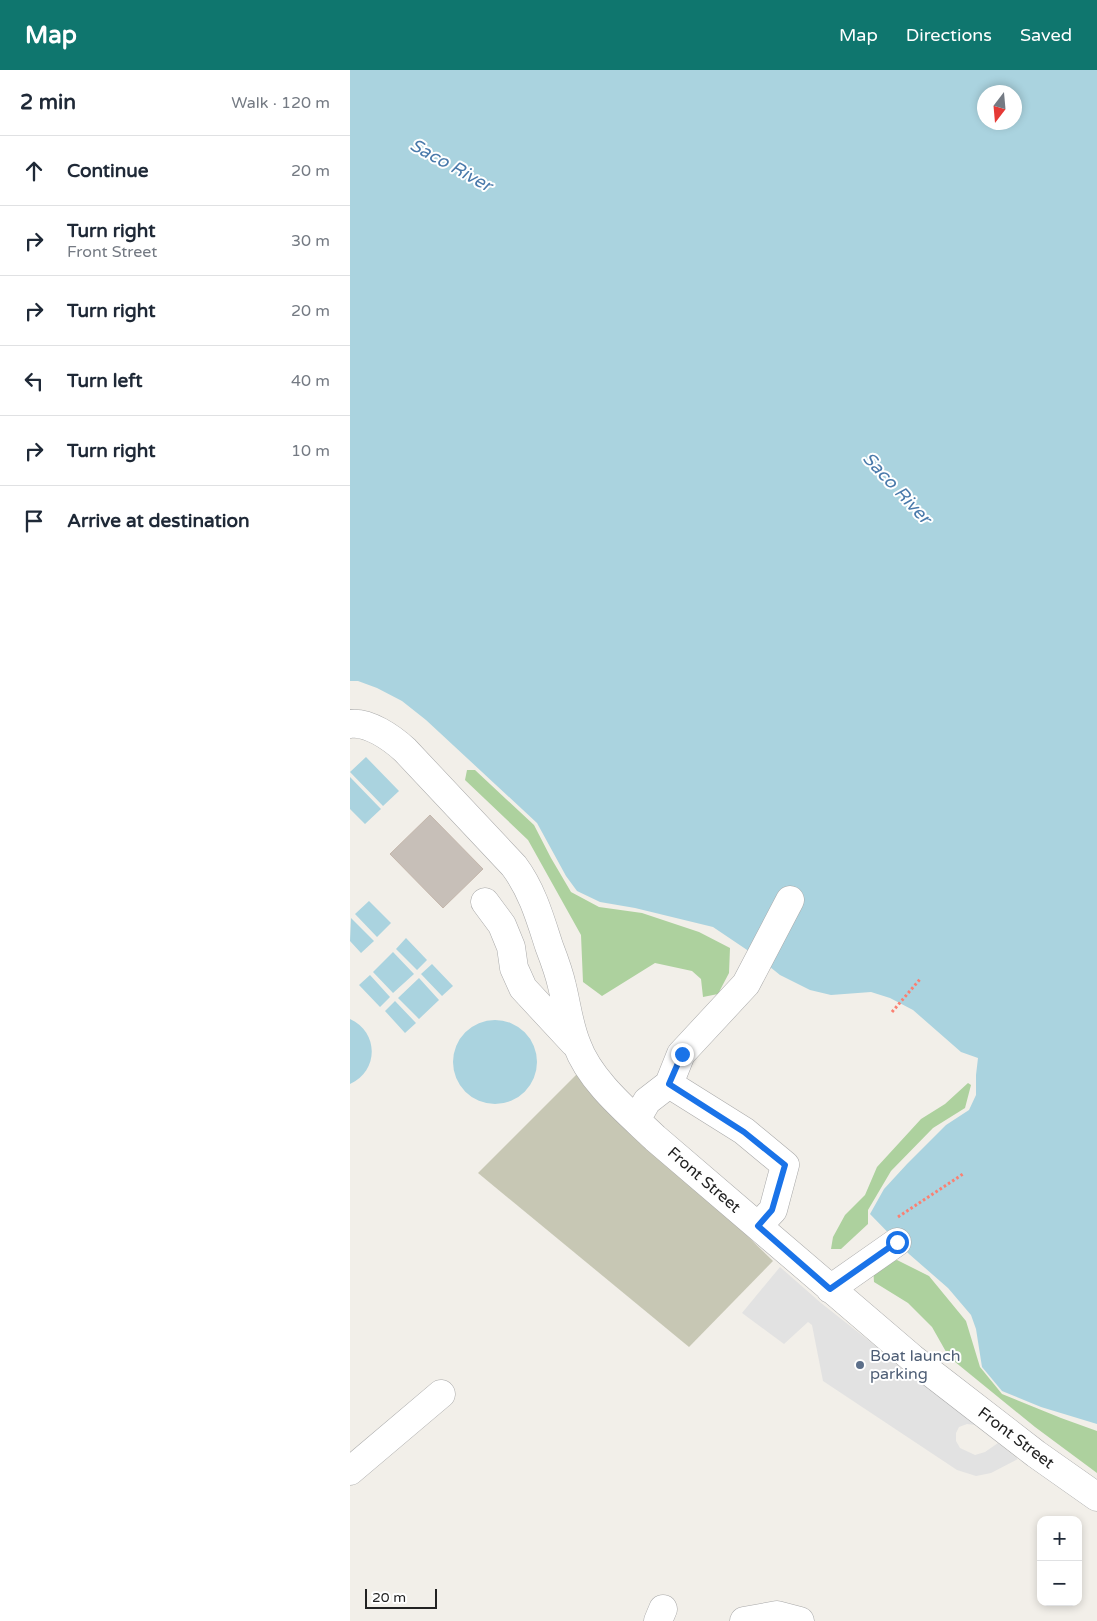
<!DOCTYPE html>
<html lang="en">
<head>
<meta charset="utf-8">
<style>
  body { margin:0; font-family:"Varela Round",sans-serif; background:#f2f2f3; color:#1f2937 }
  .controls { position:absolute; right:15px; bottom:15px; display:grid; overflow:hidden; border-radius:10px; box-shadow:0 2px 8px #0003 }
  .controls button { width:45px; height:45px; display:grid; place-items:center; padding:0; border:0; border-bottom:1px solid #e0e1e3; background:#fff; color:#1f2937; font:25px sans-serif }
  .compass { position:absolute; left:627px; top:15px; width:45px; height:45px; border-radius:50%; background:#fff; box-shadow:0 2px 8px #0003; rotate:196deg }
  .scale { position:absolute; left:15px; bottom:12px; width:72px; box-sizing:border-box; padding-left:5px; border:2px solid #222; border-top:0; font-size:14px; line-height:18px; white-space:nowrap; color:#222; -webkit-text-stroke:4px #fff; paint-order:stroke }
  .stop { position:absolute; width:15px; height:15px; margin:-11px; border:4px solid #1a73e8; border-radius:50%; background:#fff }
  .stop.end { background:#1a73e8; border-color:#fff; box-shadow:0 1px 5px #0008 }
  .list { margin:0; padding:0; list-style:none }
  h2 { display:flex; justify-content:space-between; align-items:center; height:65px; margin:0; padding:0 20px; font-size:21px }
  h2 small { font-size:16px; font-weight:400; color:#747a83 }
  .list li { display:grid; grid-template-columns:32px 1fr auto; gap:15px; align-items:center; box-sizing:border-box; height:70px; padding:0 20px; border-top:1px solid #e0e1e3 }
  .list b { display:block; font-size:19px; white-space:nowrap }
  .list p { margin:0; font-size:16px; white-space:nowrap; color:#747a83 }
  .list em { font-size:16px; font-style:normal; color:#747a83 }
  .icon { flex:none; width:28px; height:28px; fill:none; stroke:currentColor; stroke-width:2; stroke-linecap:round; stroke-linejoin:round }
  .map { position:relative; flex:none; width:747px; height:1551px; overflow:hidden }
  header { display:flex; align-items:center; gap:30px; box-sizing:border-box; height:70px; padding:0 25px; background:#0f766e; color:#fff }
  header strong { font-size:24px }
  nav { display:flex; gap:28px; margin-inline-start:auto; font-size:18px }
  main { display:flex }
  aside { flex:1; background:#fff }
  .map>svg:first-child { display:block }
  .construction { fill:#c7c7b4 }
  .forest { fill:#add19e }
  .parking { fill:#e2e2e2 }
  .water { fill:#aad3df; fill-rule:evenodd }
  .building { fill:#c7bfb8; stroke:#c4b6ab }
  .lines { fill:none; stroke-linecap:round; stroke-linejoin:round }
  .minor-casing { stroke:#a9a9a9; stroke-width:29 }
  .path { stroke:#fa8072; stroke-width:3; stroke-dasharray:2.5 2.5; stroke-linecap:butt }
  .minor { stroke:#fff; stroke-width:28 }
  .route { stroke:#1a73e8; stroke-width:6 }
  .service-dot { fill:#5c6f8a; stroke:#fff; stroke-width:2 }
  .labels { text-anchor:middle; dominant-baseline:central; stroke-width:4; stroke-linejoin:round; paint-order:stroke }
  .street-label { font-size:16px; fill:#222; stroke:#fff }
  .service-label { font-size:16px; fill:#4e5e75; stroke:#fff; text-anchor:start }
  .water-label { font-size:18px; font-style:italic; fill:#4a7aab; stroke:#fff }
</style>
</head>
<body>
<header>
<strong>Map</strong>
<nav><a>Map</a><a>Directions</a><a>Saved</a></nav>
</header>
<main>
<aside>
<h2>2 min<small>Walk · 120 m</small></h2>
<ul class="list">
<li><svg class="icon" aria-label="ahead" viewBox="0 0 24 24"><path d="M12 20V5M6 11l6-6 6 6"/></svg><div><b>Continue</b></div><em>20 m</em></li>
<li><svg class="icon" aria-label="right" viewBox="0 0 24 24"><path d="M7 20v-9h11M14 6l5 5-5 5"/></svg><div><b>Turn right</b><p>Front Street</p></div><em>30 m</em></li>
<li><svg class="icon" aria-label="right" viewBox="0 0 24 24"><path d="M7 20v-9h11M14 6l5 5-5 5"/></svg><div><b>Turn right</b></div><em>20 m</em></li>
<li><svg class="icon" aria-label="left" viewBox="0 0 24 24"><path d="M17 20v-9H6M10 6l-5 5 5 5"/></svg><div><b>Turn left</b></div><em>40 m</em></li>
<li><svg class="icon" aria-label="right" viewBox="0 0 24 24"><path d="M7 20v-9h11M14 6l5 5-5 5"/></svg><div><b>Turn right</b></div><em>10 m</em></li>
<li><svg class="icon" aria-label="arrive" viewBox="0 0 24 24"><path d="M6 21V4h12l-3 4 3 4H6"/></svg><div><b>Arrive at destination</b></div></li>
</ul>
</aside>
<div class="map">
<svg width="747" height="1551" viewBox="0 0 747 1551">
  <rect width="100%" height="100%" fill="#f2efe9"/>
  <path class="construction" d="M230,1001L423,1191L339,1277L128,1103Z"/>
  <path class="forest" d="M117,700H125L184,755L201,788L221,822L249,837L292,843L349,862L380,878L379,903L368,924L353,927L351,909L342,901L305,893L252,926L233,912L231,865L178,770L115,710Z
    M618,1013L621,1015L615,1038L583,1058L541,1101L518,1140V1154L491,1179H481L483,1167L495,1145L515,1125L527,1097L571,1049L595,1034Z
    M547,1190L579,1206L616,1251L630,1297L652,1324L711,1348L747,1361V1403L685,1357L599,1287L582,1257L558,1233L524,1212L523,1196Z"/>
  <path class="parking" d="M430,1197L471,1233L626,1355L617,1354L609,1357L606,1363V1371L610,1378L625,1385L635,1382L648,1373L668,1389L641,1403L626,1406L607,1400L473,1311L462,1255L458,1252L434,1274L392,1243Z"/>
  <path class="water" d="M0,0H747V1354L691,1337L652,1321L632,1297L626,1259L621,1245L598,1218L559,1184L520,1144L534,1119L557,1094L596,1055L619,1040L626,1025V1005L628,988L611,982L563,940L540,928L521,922L481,925L460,920L430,905L409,888L363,857L285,838L250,832L227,821L216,806L187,753L76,650L52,631L27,618L8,611H0ZM634,22H664V52H634Z
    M16,687L49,721L33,736L0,702Z
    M0,707L31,739L15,754L0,739Z
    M19,831L41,853L27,867L5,844Z
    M1,848L24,871L11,883L0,871Z
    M56,868L77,890L67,900L46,879Z
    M43,882L64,904L43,923L23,902Z
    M82,894L103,916L92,926L71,904Z
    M20,905L40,927L30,937L9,915Z
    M69,908L89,930L69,949L48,928Z
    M45,931L66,953L55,963L35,941Z
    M0,949C29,962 29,1001 0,1014Z
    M103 992a42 42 0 1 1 84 0a42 42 0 1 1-84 0Z"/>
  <path class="building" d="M80,745L133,799L93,838L40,784Z"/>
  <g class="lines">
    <defs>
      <path id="minor" d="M0,654C18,651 42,668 55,680L164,796C182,820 190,848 199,876C204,889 209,902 212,916C217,936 219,956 227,975C240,1011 278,1042 305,1068L562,1288L686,1384L747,1427
        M135,832L152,855L161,877L164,898L173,918L224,973
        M319,1014L331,984L396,914L440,830
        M286,1050L297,1031L319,1014L394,1061L435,1095L423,1140L408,1156
        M480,1219L547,1172
        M0,1401L91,1324
        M308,1551L313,1539
        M394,1551L427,1545L450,1551"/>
    </defs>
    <use href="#minor" class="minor-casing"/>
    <path class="path" d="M542,942L571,908
      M548,1147L613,1104"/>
    <use href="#minor" class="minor"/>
  </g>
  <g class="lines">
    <path class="route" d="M332,984L319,1014L394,1062L435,1095L422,1140L408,1156L480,1219L547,1172"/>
  </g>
  <circle class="service-dot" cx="510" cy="1295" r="5"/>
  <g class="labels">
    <g class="street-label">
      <text transform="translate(354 1110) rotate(41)">Front Street</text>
      <text transform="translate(666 1368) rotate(37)">Front Street</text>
    </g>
    <g class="service-label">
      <text x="520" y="1286">Boat launch<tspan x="520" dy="18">parking</tspan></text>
    </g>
    <g class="water-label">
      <text transform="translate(101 95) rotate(29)">Saco River</text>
      <text transform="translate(547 418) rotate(47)">Saco River</text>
    </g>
  </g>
</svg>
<div class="controls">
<button>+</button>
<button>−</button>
</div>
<svg class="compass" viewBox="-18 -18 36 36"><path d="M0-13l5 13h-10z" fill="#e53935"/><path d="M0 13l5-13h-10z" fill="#747a83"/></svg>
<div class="scale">20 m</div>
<div class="stop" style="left:547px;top:1172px"></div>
<div class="stop end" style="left:332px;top:984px"></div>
</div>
</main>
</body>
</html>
